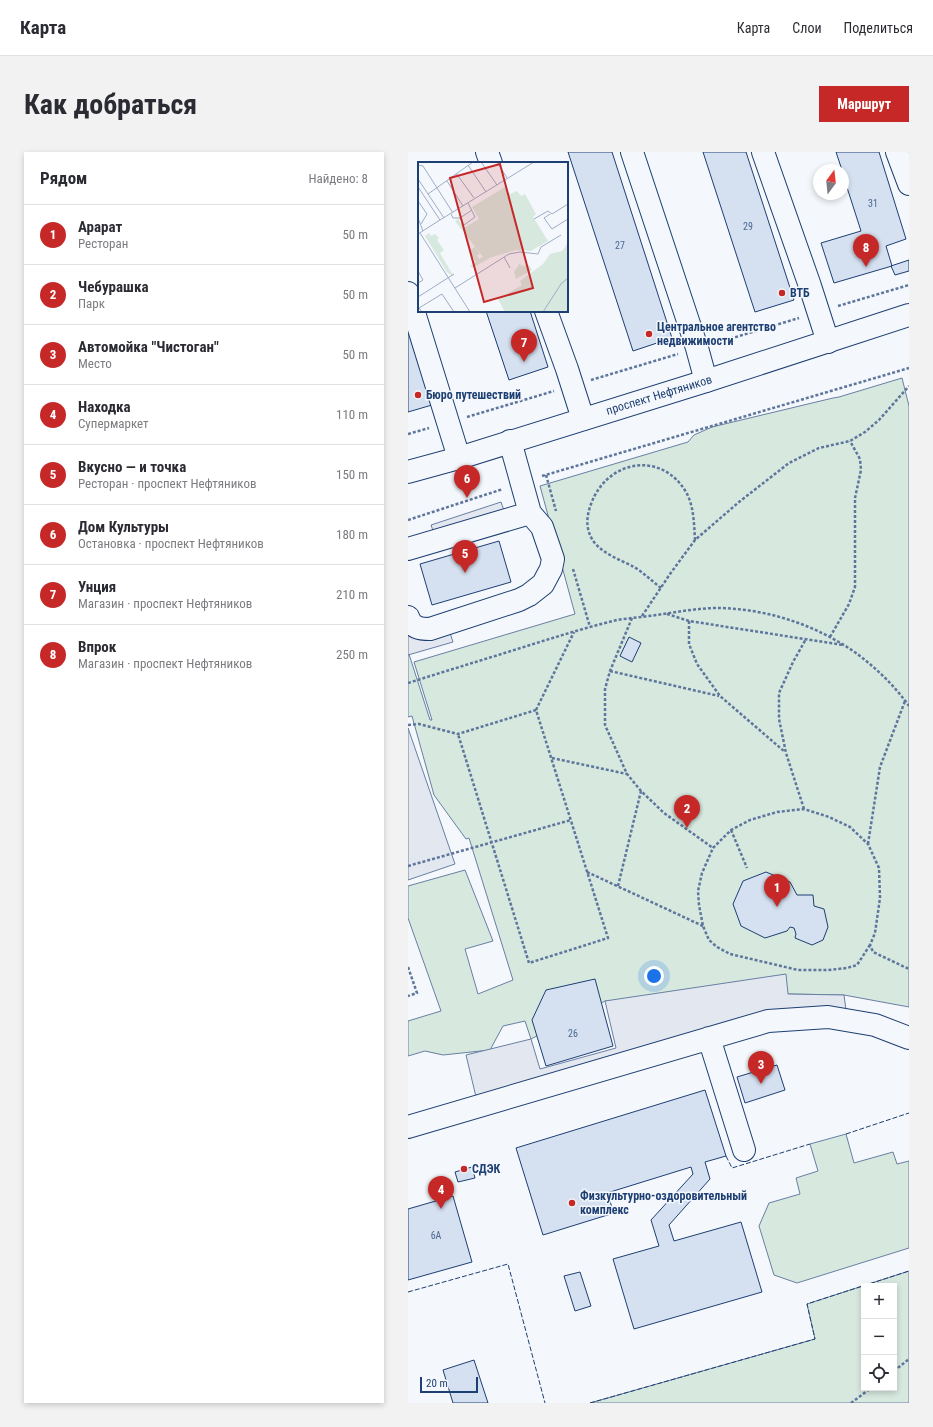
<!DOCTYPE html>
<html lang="ru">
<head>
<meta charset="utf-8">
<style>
  body { margin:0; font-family:"Roboto Condensed",sans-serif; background:#f2f2f3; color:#2b2b33 }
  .controls { position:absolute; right:12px; bottom:12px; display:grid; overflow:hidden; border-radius:0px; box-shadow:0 2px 6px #0003 }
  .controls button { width:36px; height:36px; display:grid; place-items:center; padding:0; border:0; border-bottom:1px solid #e1e1e2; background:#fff; color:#2b2b33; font:20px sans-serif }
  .compass { position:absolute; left:405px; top:12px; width:36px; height:36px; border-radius:50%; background:#fff; box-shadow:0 2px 6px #0003; rotate:15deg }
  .scale { position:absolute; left:12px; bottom:10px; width:58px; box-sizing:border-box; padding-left:4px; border:2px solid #1d3f73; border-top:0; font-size:11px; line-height:14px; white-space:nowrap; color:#1d3f73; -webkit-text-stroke:3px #f4f7fb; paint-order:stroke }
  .you { position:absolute; left:246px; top:824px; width:14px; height:14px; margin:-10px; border:3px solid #fff; border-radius:50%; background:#1a73e8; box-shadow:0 0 0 6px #1a73e833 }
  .badge { display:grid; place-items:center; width:26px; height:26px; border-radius:50%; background:#c62828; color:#fff; font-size:13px; font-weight:700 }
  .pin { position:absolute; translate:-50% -33px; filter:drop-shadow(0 1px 2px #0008) }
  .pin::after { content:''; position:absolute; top:21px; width:14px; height:12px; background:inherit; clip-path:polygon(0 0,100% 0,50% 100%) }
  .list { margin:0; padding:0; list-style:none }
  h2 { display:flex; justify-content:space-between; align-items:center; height:52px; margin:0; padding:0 16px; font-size:17px }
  h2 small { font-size:13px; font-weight:400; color:#7c7c81 }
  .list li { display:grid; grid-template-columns:26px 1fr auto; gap:12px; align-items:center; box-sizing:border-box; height:60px; padding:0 16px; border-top:1px solid #e1e1e2 }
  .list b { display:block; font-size:15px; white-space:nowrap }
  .list p { margin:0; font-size:13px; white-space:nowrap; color:#7c7c81 }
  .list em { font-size:13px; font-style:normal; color:#7c7c81 }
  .icon { flex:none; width:22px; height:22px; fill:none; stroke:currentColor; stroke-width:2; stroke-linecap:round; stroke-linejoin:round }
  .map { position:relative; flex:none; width:501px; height:1251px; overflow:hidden; border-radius:0px }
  header { display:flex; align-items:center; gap:24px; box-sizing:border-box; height:56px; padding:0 20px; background:#fff; border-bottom:1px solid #e1e1e2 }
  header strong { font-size:19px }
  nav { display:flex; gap:22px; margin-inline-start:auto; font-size:14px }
  .intro { display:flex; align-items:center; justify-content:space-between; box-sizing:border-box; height:96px; padding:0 24px }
  h1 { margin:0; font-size:28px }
  .button { padding:10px 18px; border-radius:0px; background:#c62828; color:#fff; font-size:14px; font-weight:700 }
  main { display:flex; gap:24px; padding:0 24px }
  aside { flex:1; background:#fff; border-radius:0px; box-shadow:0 2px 6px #0003 }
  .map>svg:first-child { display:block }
  .green { fill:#d7e8df; stroke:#687fa3; fill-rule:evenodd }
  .parking { fill:#e3e8f0; stroke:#687fa3 }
  .building { fill:#d5e0f0; stroke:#1d3f73 }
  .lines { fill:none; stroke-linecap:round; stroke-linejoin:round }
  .minor-casing { stroke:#1d3f73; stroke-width:24 }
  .major-casing { stroke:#1d3f73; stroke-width:24 }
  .path { stroke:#5e769c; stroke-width:2.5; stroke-dasharray:3 2; stroke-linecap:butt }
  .minor { stroke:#f4f7fb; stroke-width:22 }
  .major { stroke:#f4f7fb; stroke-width:22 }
  .fence { stroke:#1d3f73; stroke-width:1; stroke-dasharray:5 2; stroke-linecap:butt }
  .poi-dot { fill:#c62828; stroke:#f4f7fb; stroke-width:1.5 }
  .labels { text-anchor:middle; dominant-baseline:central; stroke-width:3; stroke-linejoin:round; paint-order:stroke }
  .number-label { font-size:10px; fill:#4b6792 }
  .poi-label { font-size:12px; font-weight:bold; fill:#1d3f73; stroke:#f4f7fb; text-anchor:start }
  .street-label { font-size:12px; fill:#1d3f73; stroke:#f4f7fb }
  .inset-road { fill:none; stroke:#9eadc5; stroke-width:1 }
  .view { fill:#c62828; fill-opacity:0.15; stroke:#c62828; stroke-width:2 }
  .inset-edge { fill:none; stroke:#1d3f73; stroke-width:2 }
</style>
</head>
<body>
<header>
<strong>Карта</strong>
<nav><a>Карта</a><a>Слои</a><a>Поделиться</a></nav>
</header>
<div class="intro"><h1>Как добраться</h1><a class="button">Маршрут</a></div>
<main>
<aside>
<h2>Рядом<small>Найдено: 8</small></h2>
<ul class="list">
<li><span class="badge">1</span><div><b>Арарат</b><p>Ресторан</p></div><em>50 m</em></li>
<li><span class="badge">2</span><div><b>Чебурашка</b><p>Парк</p></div><em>50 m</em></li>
<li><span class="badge">3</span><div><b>Автомойка &quot;Чистоган&quot;</b><p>Место</p></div><em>50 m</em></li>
<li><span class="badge">4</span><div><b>Находка</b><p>Супермаркет</p></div><em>110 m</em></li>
<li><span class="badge">5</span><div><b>Вкусно — и точка</b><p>Ресторан · проспект Нефтяников</p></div><em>150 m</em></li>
<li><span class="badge">6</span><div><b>Дом Культуры</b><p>Остановка · проспект Нефтяников</p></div><em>180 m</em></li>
<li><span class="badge">7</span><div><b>Унция</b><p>Магазин · проспект Нефтяников</p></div><em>210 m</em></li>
<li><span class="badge">8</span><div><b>Впрок</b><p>Магазин · проспект Нефтяников</p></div><em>250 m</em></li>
</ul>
</aside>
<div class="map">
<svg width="501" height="1251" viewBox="0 0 501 1251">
  <rect width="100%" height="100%" fill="#f4f7fb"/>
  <path class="green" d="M494,226L501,254V855L436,843L380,842L197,849L123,887L117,869L95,874L82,898L35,903L17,899L0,904V869L33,859L0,766V734L57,718L85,789L57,797L70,842L105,828L61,686L58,687L26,643L4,564L0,565V499L22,568H24L6,510L167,462L132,334L280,290L286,283L304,275L425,246L431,245Z
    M438,982L446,1011L485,1000L489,1012L501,1009V1096L389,1131L366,1123L351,1074L361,1051L392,1042L388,1026L410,1019L402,992Z
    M501,1119V1251H182L407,1187L399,1152ZM456,1134H486V1236H456Z"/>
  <path class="parking" d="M93,350L99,367L29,390L23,373Z
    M38,469L45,490L0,503V479Z
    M0,576L47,712L0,728Z
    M378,822L380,842L436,843L438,858L69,949L58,903L123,887L132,917L208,896L197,849Z"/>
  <path class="building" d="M160,0H204L264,186L225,199Z
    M295,0H338L386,148L347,160Z
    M428,0H471L498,87L478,94L484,114L426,131L413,91L453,79L435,23V18H434Z
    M501,108V119L487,123L483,114Z
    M78,159H122L140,215L101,228Z
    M0,179L24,253L0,260Z
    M91,389L103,430L24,453L12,412Z
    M221,485L233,491L224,510L212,504Z
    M358,720L382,730L389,743H405L406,754L416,757L420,775L415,788L404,793L387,786L388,782L386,776L382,775L379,779L357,786L333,774L325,752L335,729Z
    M187,827L205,894L138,914L124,868L138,838Z
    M369,913L377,938L337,951L329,925Z
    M297,938L318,1004L297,1010L302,1027L261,1073L266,1089L333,1070L354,1140L226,1177L205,1107L251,1094L243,1068L285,1022L283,1015L199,1041L206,1061L135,1083L108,996Z
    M64,1015L67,1026L50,1030L47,1020Z
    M45,1044L64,1110L0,1128V1057Z
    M172,1120L183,1154L167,1159L156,1124Z
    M66,1208L80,1251H45L35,1218Z"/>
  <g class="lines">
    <defs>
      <path id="minor" d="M79,0L83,11
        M224,0L289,196L298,229
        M355,0L402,134L420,190
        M489,0L501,32
        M0,141L51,306
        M138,159L159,217L175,267
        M0,397L122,361
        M0,465C4,476 12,477 22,477L111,448L121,443L135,432L143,417L145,407L134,375L122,361L102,289
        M301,886L336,998
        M0,975L360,869L420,865L467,873L501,886"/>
      <path id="major" d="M0,320L51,306L298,229L501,163"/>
    </defs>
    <use href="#minor" class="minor-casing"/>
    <use href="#major" class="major-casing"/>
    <path class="path" d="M430,154L501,133
      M308,191L391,166
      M183,228L270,202
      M59,265L146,239
      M0,282L21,276
      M138,323L148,359
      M134,324L501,216
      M0,368L95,337
      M165,417L182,475
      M253,436C244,429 236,421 226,415C213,408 192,401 184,387C177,375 179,363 183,352C199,308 253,298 278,340C286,354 286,372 287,388
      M259,462L281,469L435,493
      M234,464L262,422L287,388L331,350L381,311L411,296L442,289L457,280L471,268L501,234
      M224,466L202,519L197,537V573L219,622L233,639L256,661L305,696
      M281,469V492L289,512L312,544L377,600
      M422,485L441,452L447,435V346L453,318L452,307L442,289
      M202,519L311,544
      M0,531C41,518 81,506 122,493C151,484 180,475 209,468C222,466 235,465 248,463C269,460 290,456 311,456C360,457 408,473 448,501C468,516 486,533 501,554
      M128,558L166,480
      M0,573L11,572L50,582L128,558L200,786L121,811L50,582
      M144,606L219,622
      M396,657L378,601L371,567V541L385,510L398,487
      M323,678L339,716
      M460,692L472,615L497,549
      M0,714L163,668
      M179,720L295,774
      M210,734L233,639
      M462,793L449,813L439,816L420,818H390L322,802L309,795L301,788L295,774L291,753L290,739L294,721L305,696L323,678L342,668L369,660L396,657L421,665L442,675L460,692L471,716L472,746L467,781L462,793L465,800L501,817
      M0,815L9,841L0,844
      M486,1219L501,1207
      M443,1251L463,1236"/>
    <use href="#minor" class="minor"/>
    <use href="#major" class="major"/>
    <path class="fence" d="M438,982L501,961
      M318,1004L324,1016L402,992
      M0,1140L100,1112L137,1251
      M182,1251L407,1187L399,1152L501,1119"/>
  </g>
  <g class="poi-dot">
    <circle cx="374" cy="141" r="4"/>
    <circle cx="241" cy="182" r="4"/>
    <circle cx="10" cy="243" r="4"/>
    <circle cx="56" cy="1017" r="4"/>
    <circle cx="164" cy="1051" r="4"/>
  </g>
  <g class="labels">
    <g class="number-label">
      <text x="465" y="51">31</text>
      <text x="340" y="74">29</text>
      <text x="212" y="93">27</text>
      <text x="165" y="881">26</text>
      <text x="28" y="1083">6А</text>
    </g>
    <g class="poi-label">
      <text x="382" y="141">ВТБ</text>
      <text x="249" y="175">Центральное агентство<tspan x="249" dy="14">недвижимости</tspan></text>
      <text x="18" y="243">Бюро путешествий</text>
      <text x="64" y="1017">СДЭК</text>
      <text x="172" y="1044">Физкультурно-оздоровительный<tspan x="172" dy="14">комплекс</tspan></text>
    </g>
    <g class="street-label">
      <text transform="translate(251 243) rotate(-17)">проспект Нефтяников</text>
    </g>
  </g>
  <g transform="translate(10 10)">
    <rect width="150" height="150" fill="#f4f7fb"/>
    <path d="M87,25L92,32L99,29L103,34L107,32L118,52L115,55L130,79L113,89L98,88L74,95L54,106L52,104L58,100L51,89L57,85L62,92L59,93L61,97L65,95L37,59L40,57L46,66L61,57L54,45ZM11,71L13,74L17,72L21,76L19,78L26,88L22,91L36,115L29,110L7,74ZM150,81V150H87L80,137L104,123L102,119L125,102L132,92L144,89ZM102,101L103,104L111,103L114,108L98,117L96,110Z" fill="#d7e8df"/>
    <path class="inset-road" d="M63,0L79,23M79,0L89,16M0,3L5,4L35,51M50,3L68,30M38,11L56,36M0,17L26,56M29,19L45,44M0,25L22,58L116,0M10,32L55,0M0,39L9,52L3,62M33,52L35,56H42L54,48M132,52L126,56L134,67L150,57M0,56L5,69M42,56L46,63L57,55L50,41M116,57L130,49L134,52L150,42M2,71L52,150M0,72L22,58M86,95L92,106M0,109L5,118L0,121M37,126L91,92L102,90L120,92L123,85L143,73M0,135L36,112M4,150L1,146L24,132L36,150M125,150L143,122L150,116"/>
    <path class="view" d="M82,2L115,126L66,140L32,16Z"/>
    <rect width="150" height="150" class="inset-edge"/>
  </g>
</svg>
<div class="controls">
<button>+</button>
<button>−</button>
<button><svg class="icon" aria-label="locate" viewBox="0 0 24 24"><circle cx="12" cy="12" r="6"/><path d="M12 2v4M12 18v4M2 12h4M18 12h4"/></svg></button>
</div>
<svg class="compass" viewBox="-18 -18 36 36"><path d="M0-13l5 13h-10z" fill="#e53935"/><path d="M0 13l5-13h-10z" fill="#7c7c81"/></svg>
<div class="scale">20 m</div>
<div class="you"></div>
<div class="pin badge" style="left:369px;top:755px">1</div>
<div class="pin badge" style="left:279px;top:676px">2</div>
<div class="pin badge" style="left:353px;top:932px">3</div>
<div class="pin badge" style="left:33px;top:1057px">4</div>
<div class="pin badge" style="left:57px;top:421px">5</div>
<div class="pin badge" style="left:59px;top:346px">6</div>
<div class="pin badge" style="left:116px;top:210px">7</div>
<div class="pin badge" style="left:458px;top:115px">8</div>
</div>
</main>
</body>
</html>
